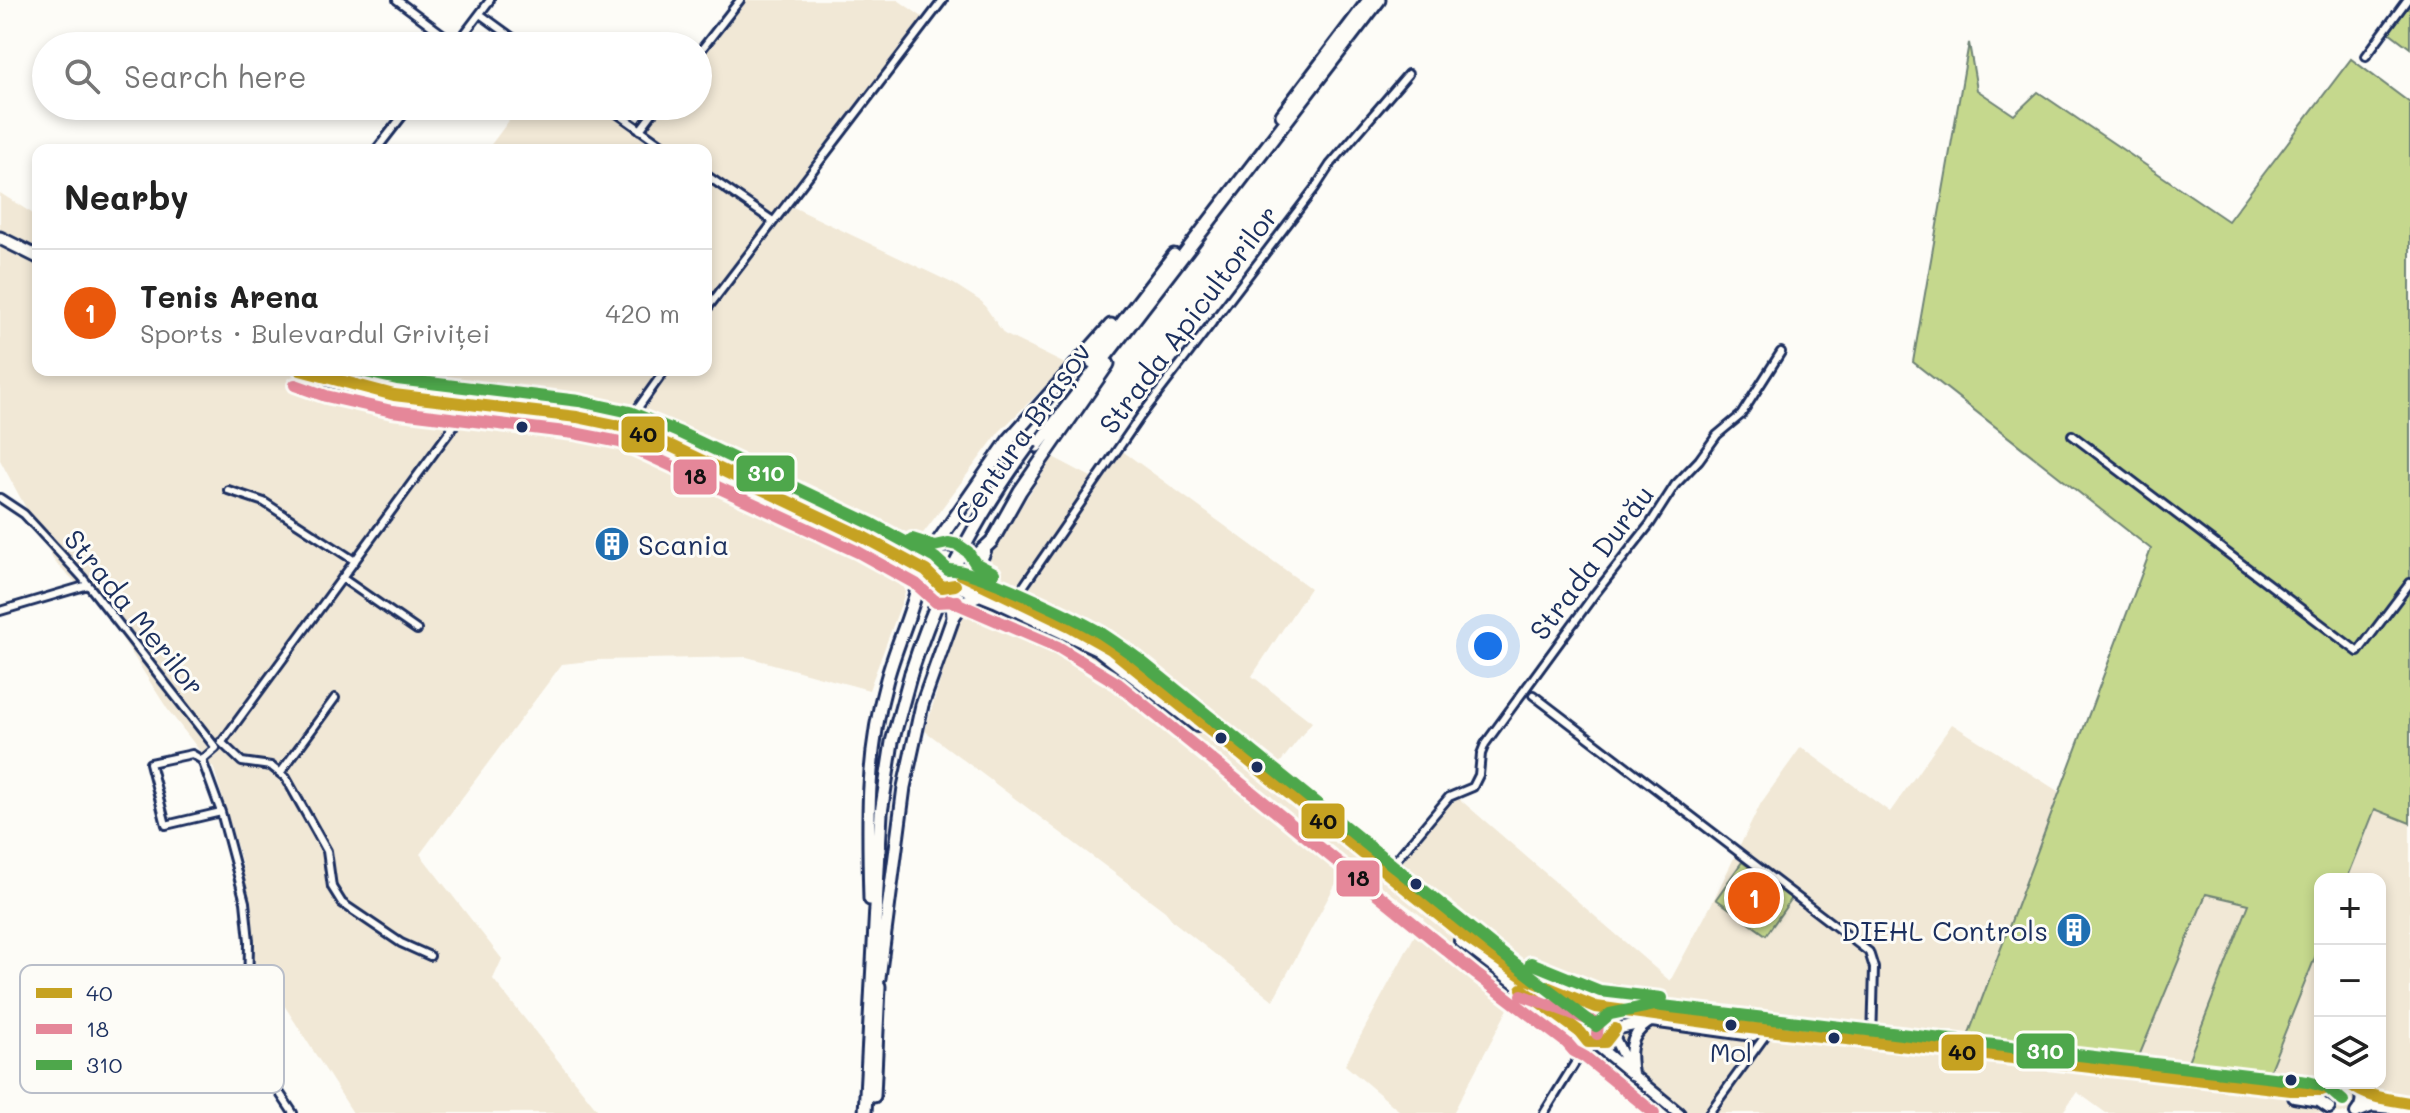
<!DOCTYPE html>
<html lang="en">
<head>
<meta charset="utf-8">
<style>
  body { margin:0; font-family:Mali,sans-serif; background:#f2f2f2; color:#222 }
  .controls { position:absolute; right:24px; bottom:24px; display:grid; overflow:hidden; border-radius:16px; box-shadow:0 4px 12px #0003 }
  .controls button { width:72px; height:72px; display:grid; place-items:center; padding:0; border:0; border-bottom:2px solid #e0e0e0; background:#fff; color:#222; font:40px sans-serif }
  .you { position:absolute; left:1488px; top:646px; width:28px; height:28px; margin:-20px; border:6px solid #fff; border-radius:50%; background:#1a73e8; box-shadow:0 0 0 12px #1a73e833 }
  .badge { display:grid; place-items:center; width:52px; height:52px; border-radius:50%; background:#ea580c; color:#fff; font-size:26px; font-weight:700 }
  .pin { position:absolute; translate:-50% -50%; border:4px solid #fff; box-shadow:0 2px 8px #0006 }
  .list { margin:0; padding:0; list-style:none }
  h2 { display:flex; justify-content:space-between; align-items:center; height:104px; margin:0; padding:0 32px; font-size:34px }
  h2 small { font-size:26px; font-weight:400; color:#767676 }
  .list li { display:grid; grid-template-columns:52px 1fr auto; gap:24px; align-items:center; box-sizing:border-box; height:128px; padding:0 32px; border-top:2px solid #e0e0e0 }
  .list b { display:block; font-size:30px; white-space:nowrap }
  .list p { margin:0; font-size:26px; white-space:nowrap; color:#767676 }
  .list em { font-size:26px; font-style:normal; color:#767676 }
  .icon { flex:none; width:44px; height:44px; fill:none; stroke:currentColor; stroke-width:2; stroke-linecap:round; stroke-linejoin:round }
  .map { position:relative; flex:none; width:2410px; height:1113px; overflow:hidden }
  .search { position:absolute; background:#fff; box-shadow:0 4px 12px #0003; left:32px; top:32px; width:680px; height:88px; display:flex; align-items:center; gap:20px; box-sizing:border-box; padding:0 28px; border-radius:44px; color:#767676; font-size:30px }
  .panel { position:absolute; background:#fff; box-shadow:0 4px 12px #0003; left:32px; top:144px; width:680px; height:232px; border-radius:16px }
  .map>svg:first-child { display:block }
  .built { fill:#f1e8d6 }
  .green { fill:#c5d88d; stroke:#708476; stroke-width:2 }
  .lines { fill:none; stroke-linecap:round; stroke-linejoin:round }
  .minor-casing { stroke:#1b2f5e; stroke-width:12 }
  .secondary-casing { stroke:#1b2f5e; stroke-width:15 }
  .primary-casing { stroke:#1b2f5e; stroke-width:16 }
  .trunk-casing { stroke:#1b2f5e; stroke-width:17 }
  .minor { stroke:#fdfcf7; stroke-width:6 }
  .secondary { stroke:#fdfcf7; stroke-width:9 }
  .primary { stroke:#fdfcf7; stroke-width:10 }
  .trunk { stroke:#fdfcf7; stroke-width:11 }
  .trunk-bridge-casing { stroke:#1b2f5e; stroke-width:17; stroke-linecap:butt }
  .trunk-bridge { stroke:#fdfcf7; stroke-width:11 }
  .bus-1-casing { stroke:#fdfcf7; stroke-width:18 }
  .bus-2-casing { stroke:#fdfcf7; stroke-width:18 }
  .bus-3-casing { stroke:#fdfcf7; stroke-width:18 }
  .bus-1 { stroke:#c6a221; stroke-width:12 }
  .bus-2 { stroke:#e58799; stroke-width:12 }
  .bus-3 { stroke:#4ea74b; stroke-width:12 }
  .bus-dot { fill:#1b2f5e; stroke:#fdfcf7; stroke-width:3 }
  .labels { text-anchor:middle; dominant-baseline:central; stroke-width:6; stroke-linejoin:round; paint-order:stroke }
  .bus-label { font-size:26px; fill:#1b2f5e; stroke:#fdfcf7 }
  .street-label { font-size:28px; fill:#1b2f5e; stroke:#fdfcf7 }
  .poi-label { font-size:28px; fill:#1b2f5e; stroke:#fdfcf7; text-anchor:start }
  .key { fill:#fdfcf7; stroke:#b9bec9; stroke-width:2 }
  .key-label { font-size:22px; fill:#1b2f5e }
  .line-badge { stroke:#fdfcf7; stroke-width:3 }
  .badge-label { font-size:22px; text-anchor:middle; font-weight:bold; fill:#fff }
  .pale-badge-label { font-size:22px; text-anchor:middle; font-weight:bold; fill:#111 }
</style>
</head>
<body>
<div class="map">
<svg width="2410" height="1113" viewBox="0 0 2410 1113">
  <rect width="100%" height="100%" fill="#fdfcf7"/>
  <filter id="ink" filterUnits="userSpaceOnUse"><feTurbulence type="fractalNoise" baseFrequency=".0125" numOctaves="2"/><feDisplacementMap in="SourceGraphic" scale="16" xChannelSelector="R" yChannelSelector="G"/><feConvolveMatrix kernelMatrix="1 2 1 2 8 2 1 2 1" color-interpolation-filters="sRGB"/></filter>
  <g filter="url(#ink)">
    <path class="built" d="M739,0H898L928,21L793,207L954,284L982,302L1004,334L1067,365L999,432L915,544L902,576L905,593L869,690L747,657L598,660L562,664L420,854L502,959L493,979L600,1113H353L284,1005L254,987L252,931L242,864L214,769L168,710L104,610L55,562L0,460V193L38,217V370H706V150H487L520,106H606L636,129L655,106H698V52Z
      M1117,447L1310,588L1252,676L1312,722L1272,773L1387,868L1456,796L1670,981L1709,909L1761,803L1801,747L1890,812L1952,724L2061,793L2039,851L2203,900L2206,894L2250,904L2185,1069L2265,1081L2320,945V1083H2380V879H2347L2375,809L2410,823V1113H2106L2077,1092L2062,1113H1668L1517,992L1453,1113H1402L1345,1065L1424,918L1348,861L1273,1000L1174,922L1165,911L925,731L958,621L970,605L982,603L994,588L985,577L989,557L1053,457L1091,477Z"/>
    <path class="green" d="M2410,4V48L2389,32Z
      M1969,43L1977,90L2014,115L2038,92L2228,221L2351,59L2410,103V823L2375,809L2347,879H2320V945L2265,1082L2185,1069L2249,904L2206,894L2135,1066L1965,1044L2151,549L1913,362Z
      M1742,862L1792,898L1766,935L1716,899Z
      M1521,982L1583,1007L1579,1012L1577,1027Z
      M1585 1024a12 12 0 1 1 24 0a12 12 0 1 1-24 0Z"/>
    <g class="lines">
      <defs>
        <path id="minor" d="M397,0L457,45
          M480,14L524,46
          M456,45L490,0
          M698,54L740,0
          M2366,56L2407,0
          M607,106L669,150
          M640,130L658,106
          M376,150L410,106
          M706,175L773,221
          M706,310L943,0
          M625,426L665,370
          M2072,435L2358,652L2410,583
          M228,490L264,502L355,561
          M0,498L24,514L82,577L216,748L202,760L221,812
          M342,578L417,630
          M1014,600L1140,417L1315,188L1330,165L1408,74
          M0,611L88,585
          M1533,695L1869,952L1874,968L1872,1042
          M221,742L242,762L271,766L286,778L327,851L332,887L342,903L401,943L430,956
          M222,742L469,405
          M202,760L192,754L150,763L166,825L221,812L245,902L249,941L248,1004L279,1092L293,1113
          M281,772L335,698
          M1385,873L1449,797L1473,787L1479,775L1481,754L1485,744L1594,595L1650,524L1675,485L1699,460L1717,435L1741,415L1781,352
          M1544,1113L1588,1042
          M1709,1113L1765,1036"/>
        <path id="secondary" d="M1613,1035L1628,1066
          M1594,1043L1679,1113
          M1633,1076C1629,1055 1628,1036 1648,1023"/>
        <path id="primary" d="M961,574L1070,626L1111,649L1466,937L1525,978L1596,1007L1750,1028L2291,1090H2321L2340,1083
          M955,585L995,601L1097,649L1197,726
          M983,585L977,570L985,551
          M953,618L965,601L980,595
          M1460,941L1580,1032L1588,1042L1599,1044L1613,1035L1614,1017L1604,1008
          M1615,1029L1652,1021L1753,1035
          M1580,1032L1581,1015L1596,1007
          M2349,1083C2363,1089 2365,1102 2356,1113
          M2361,1093L2408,1103
          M2294,1097L2319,1101L2329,1108
          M2357,1112L2372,1106L2410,1110"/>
        <path id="trunk" d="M1282,115L1369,0
          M0,238L38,257
          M1092,362L1174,255
          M300,370L330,380L394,395L577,417L625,427L671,446L865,538L926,571L942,587L955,585L960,578L961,570L952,559H943L933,566L932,578
          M1037,446L1379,0
          M903,553L921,551L937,543L1008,441L1111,325
          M961,570L992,541L1020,491L1108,364
          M870,899C868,825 866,755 886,683C894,651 909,620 917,589L916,575L906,563
          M879,978L904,787L922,705L953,618L951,587
          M874,1096L879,986
          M865,1113L881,813L892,742L911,673"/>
      </defs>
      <use href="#minor" class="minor-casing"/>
      <use href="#secondary" class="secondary-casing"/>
      <use href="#primary" class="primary-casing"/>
      <use href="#trunk" class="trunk-casing"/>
      <use href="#minor" class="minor"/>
      <use href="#secondary" class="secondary"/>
      <use href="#primary" class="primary"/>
      <use href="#trunk" class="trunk"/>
      <defs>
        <path id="trunk-bridge" d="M911,673C938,588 978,513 1031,442"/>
      </defs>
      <use href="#trunk-bridge" class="trunk-bridge-casing"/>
      <use href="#trunk-bridge" class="trunk-bridge"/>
      <defs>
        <path id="bus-1" d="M300,370L394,395L577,417L625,427L671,446L865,538L926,571L942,587L955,585
          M961,574L1070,626L1111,649L1466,937L1525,978L1596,1007L1750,1028L2291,1090H2321L2340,1083
          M1522,989L1580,1032L1588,1042H1605L1615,1029
          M2349,1083C2367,1098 2387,1099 2410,1103"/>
        <path id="bus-2" d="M295,385L326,396L392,411L574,433L620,442L858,552L916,584L936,602L957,601
          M949,600L1058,647L1117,683L1476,974L1567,1043L1574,1051L1585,1057L1654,1113
          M1522,995L1592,1021L1598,1024L1597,1034"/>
        <path id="bus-3" d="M357,370L397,379L579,401L630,412L678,432L872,524L935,558L948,570C971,567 1077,619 1101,633C1113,641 1125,649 1137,658L1496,949L1596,1026L1610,1014L1654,1005L2308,1082L2327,1087L2343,1101
          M912,539L934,546L948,543L958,545L968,552L975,563L994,573
          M1531,963L1600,991L1661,998"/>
      </defs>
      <use href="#bus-1" class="bus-1-casing"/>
      <use href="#bus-2" class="bus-2-casing"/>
      <use href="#bus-3" class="bus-3-casing"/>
      <use href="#bus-1" class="bus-1"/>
      <use href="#bus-2" class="bus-2"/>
      <use href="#bus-3" class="bus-3"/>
    </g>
  </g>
  <defs>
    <symbol id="building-disc" viewBox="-11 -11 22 22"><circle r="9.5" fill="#1f6fb2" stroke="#fdfcf7"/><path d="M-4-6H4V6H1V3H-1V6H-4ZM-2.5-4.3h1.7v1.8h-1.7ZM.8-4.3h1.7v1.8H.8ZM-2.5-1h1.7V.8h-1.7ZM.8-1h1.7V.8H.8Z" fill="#fff"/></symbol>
  </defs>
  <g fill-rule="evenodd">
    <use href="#building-disc" x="592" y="524" width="40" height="40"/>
    <use href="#building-disc" x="2054" y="910" width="40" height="40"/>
  </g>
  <g class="bus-dot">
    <circle cx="522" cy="427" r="7"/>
    <circle cx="1221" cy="738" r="7"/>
    <circle cx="1257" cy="767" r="7"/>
    <circle cx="1416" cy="884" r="7"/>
    <circle cx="1731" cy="1025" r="7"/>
    <circle cx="1834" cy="1038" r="7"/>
    <circle cx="2291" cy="1080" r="7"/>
  </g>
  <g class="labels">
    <g class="bus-label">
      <text x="1731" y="1052">Mol</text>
    </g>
    <g class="street-label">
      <text transform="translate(1188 319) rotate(-53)">Strada Apicultorilor</text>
      <text transform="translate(1022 433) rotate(-55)">Centura Brașov</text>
      <text transform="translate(1591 562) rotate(-53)">Strada Durău</text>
      <text transform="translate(135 612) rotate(51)">Strada Merilor</text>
    </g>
    <g class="poi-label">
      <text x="638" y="544">Scania</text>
      <text x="2048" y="930" text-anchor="end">DIEHL Controls</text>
    </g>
  </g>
  <rect x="20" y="965" width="264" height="128" rx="12" class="key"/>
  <rect x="36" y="988" width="36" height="10" fill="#c6a221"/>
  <rect x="36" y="1024" width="36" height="10" fill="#e58799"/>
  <rect x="36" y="1060" width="36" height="10" fill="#4ea74b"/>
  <g class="key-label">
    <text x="86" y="1001">40</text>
    <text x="86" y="1037">18</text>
    <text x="86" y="1073">310</text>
  </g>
  <g class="line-badge">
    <rect x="620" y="415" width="46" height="39" rx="8" fill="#c6a221"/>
    <rect x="735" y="454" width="61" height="39" rx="8" fill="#4ea74b"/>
    <rect x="672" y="458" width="46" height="38" rx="8" fill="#e58799"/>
    <rect x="1300" y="802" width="46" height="38" rx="8" fill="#c6a221"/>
    <rect x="1335" y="859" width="46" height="39" rx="8" fill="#e58799"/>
    <rect x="2015" y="1032" width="61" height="38" rx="8" fill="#4ea74b"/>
    <rect x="1940" y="1033" width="45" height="39" rx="8" fill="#c6a221"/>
  </g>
  <g class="badge-label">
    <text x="766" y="481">310</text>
    <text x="2045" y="1059">310</text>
  </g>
  <g class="pale-badge-label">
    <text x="643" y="442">40</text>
    <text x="695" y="484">18</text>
    <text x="1323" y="829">40</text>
    <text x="1358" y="886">18</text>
    <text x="1962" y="1060">40</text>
  </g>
</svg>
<div class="controls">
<button>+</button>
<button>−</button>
<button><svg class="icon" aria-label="layers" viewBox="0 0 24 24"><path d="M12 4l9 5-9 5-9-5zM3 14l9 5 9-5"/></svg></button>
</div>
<div class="you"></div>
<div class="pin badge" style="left:1754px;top:898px">1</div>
<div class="search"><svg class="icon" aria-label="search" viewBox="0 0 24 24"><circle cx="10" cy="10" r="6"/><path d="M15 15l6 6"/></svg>Search here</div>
<section class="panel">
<h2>Nearby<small></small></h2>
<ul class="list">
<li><span class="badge">1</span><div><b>Tenis Arena</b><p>Sports · Bulevardul Griviței</p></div><em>420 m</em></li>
</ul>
</section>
</div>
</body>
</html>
